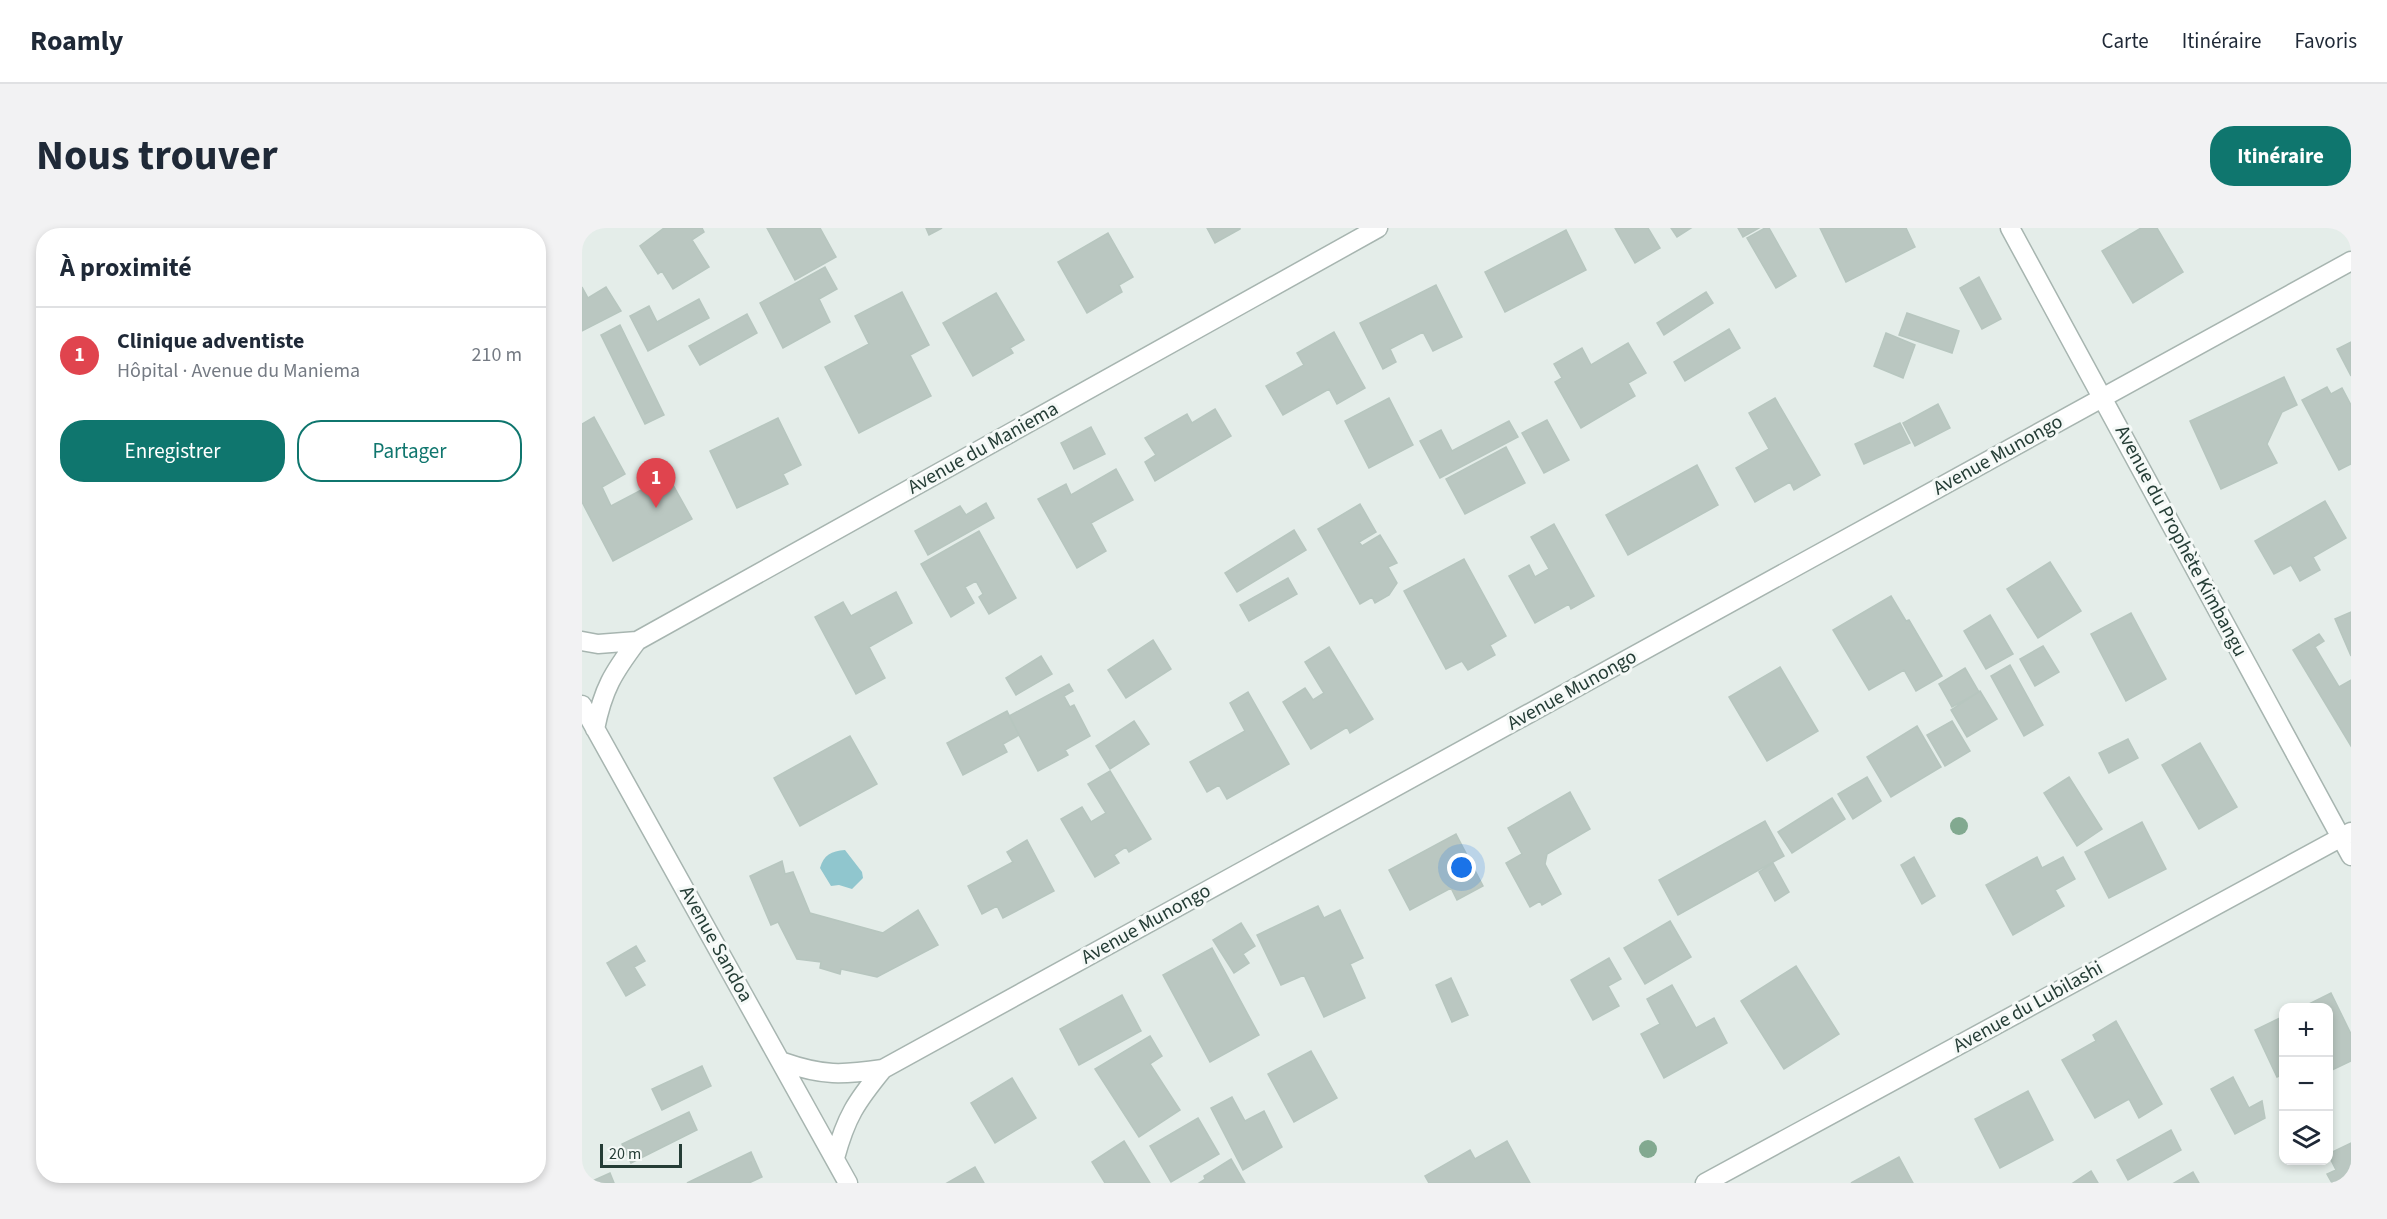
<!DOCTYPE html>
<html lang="fr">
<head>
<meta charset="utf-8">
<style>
  body { margin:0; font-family:"Source Sans 3",sans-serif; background:#f2f2f3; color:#1f2937 }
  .controls { position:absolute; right:18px; bottom:18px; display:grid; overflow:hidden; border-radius:12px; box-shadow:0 3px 9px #0003 }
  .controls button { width:54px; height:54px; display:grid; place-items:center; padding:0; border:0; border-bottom:2px solid #e0e1e3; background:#fff; color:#1f2937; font:30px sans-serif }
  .scale { position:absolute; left:18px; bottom:15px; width:82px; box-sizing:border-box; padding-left:6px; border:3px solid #253d36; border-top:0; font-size:16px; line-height:21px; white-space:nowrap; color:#253d36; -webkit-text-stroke:4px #f5f9f7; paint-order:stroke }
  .you { position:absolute; left:880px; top:640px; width:21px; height:21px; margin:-15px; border:4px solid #fff; border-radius:50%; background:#1a73e8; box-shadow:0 0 0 9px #1a73e833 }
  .badge { display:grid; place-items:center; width:39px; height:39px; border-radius:50%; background:#0f766e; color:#fff; font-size:20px; font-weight:700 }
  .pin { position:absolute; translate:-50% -50px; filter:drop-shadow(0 2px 3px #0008) }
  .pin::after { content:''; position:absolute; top:32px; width:21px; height:18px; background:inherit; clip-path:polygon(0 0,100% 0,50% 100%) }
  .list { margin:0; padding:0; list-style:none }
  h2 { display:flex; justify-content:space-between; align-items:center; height:78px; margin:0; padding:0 24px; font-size:26px }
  h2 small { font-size:20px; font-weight:400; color:#747a83 }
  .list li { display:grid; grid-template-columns:39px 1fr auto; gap:18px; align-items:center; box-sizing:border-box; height:96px; padding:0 24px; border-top:2px solid #e0e1e3 }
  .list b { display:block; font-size:22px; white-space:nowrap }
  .list p { margin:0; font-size:20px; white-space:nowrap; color:#747a83 }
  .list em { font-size:20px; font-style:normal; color:#747a83 }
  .actions { display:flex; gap:12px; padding:18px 24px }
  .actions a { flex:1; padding:14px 0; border:2px solid #0f766e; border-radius:24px; text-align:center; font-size:21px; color:#0f766e }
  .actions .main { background:#0f766e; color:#fff }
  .icon { flex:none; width:33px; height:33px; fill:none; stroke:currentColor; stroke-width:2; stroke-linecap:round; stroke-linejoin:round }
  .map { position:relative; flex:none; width:1769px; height:955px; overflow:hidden; border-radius:24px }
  header { display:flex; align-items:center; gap:36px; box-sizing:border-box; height:84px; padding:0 30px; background:#fff; border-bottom:2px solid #e0e1e3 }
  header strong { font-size:28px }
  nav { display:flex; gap:33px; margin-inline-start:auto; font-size:21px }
  .intro { display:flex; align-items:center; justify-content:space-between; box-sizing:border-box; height:144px; padding:0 36px }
  h1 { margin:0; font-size:42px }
  .button { padding:15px 27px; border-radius:24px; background:#0f766e; color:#fff; font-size:21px; font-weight:700 }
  main { display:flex; gap:36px; padding:0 36px }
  aside { flex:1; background:#fff; border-radius:24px; box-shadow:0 3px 9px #0003 }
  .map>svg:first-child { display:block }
  .water { fill:#90c6ce }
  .building { fill:#bac7c1; stroke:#b7c6bf; stroke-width:1.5 }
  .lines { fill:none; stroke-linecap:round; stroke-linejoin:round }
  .minor-casing { stroke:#a7b5b0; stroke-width:21 }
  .minor { stroke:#fff; stroke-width:18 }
  .tree { fill:#82a990 }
  .labels { text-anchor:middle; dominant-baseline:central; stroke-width:6; stroke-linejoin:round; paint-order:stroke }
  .street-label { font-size:20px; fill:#253d36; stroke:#f5f9f7 }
</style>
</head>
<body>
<header>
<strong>Roamly</strong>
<nav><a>Carte</a><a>Itinéraire</a><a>Favoris</a></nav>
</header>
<div class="intro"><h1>Nous trouver</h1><a class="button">Itinéraire</a></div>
<main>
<aside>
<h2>À proximité<small></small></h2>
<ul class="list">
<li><span class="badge" style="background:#e0444e">1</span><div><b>Clinique adventiste</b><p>Hôpital · Avenue du Maniema</p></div><em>210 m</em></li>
</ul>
<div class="actions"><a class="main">Enregistrer</a><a>Partager</a></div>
</aside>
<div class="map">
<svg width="1769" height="955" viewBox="0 0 1769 955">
  <rect width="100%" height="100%" fill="#e4ede9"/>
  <path class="water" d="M263,622L280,644L281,650L270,661L257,657L249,658L238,640C242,627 249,623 263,622Z"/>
  <path class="building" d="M82,0H120L122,4L110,12L127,39L91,61L80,43L76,46L58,18Z
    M185,0H238L254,29L213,52Z
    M344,0H360L347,7Z
    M625,0H658V1L633,15Z
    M1033,0H1066L1078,20L1053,35Z
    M1089,0H1109L1095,9Z
    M1156,0H1177L1161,9Z
    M1183,0H1187L1214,48L1194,60L1165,10Z
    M1238,0H1324L1333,19L1264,54Z
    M1559,0H1575L1601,44L1551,75L1520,23Z
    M984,2L1004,42L923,84L903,44Z
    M526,5L551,49L537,57L540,64L505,85L476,34Z
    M243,39L255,61L237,71L248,94L201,120L178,75Z
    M1397,49L1419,91L1400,101L1378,60Z
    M854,57L880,109L851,123L841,104L808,121L814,134L801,141L778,95Z
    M0,59L6,70L24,59L39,83L0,103Z
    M320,64L347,117L328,127L349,168L277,205L243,139L287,116L273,88Z
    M1124,64L1131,75L1082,107L1075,95Z
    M414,65L442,112L428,120L431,125L391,148L361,95Z
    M117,71L127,90L66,123L48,88L67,78L75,94Z
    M1325,85L1377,103L1370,125L1317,107Z
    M165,86L175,105L118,137L107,118Z
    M38,97L82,187L63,196L19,107Z
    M1147,101L1158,120L1103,153L1092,134Z
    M752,104L783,160L755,176L747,161L701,187L684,158L722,137L715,125Z
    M1304,105L1333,117L1321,150L1292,138Z
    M1769,114V148L1755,121Z
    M1046,115L1064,145L1046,155L1053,168L999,200L973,154L980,150L972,136L1000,120L1009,137Z
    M1702,149L1715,177L1700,184L1685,216L1695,235L1639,261L1608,193Z
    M1745,159L1749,166L1760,160L1769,177V236L1757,242L1720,172Z
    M807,170L831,217L787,240L763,193Z
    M1193,170L1238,247L1212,262L1208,254L1173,274L1154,240L1187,221L1167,185Z
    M1356,176L1368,200L1333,218L1321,195Z
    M633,181L649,208L573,253L563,234L574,227L563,210L605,186L610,195Z
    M12,189L43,246L20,259L29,278L86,248L110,291L31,333L0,274V196Z
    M196,190L219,237L201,246L206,256L155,280L128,223Z
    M965,192L987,232L962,245L940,205Z
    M927,193L936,209L858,250L838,213L859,202L870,223Z
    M1318,195L1328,215L1282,236L1273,216Z
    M509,199L523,226L492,241L479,215Z
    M924,219L943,255L883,286L864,251Z
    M1115,237L1136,277L1046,327L1024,287Z
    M534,241L551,272L509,295L524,323L495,340L456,271L484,256L489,267Z
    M1743,273L1764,310L1731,329L1738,342L1718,353L1709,337L1692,346L1673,313Z
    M404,275L412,290L346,327L333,303L378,278L384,287Z
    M778,276L794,304L777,314L780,318L798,307L815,335L806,339L815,355L807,367L793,375L790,369L778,376L736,301Z
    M972,296L1012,368L989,381L987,376L953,395L927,348L947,337L953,349L967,341L949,309Z
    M712,302L724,322L655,364L643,345Z
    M397,303L434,370L407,386L397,369L401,366L394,353L383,359L392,375L369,389L339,336Z
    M882,331L924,408L908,417L913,427L886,442L880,433L864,441L822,363Z
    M1468,334L1499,383L1456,410L1425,361Z
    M706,350L715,366L667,393L658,377Z
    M314,364L330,395L287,419L303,450L274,466L233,389L261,374L269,388Z
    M1309,368L1324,393L1327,392L1360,448L1334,463L1322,442L1287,462L1251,402Z
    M1769,384V428L1753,391Z
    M1549,385L1584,451L1544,473L1509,406Z
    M1408,387L1431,426L1404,441L1382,403Z
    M1737,406L1742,413L1733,419L1757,459L1769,452V518L1711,422Z
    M571,412L589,441L544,470L526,442Z
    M1461,418L1477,444L1453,458L1438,431Z
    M747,419L791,491L768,505L765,499L729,521L701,474L723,460L731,472L742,465L723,434Z
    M459,428L470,446L434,467L424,450Z
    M1428,437L1461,497L1442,508L1409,448Z
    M1198,439L1236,503L1185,533L1147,469Z
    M1383,440L1397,464L1370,479L1357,456Z
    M487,456L491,463L482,468L488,479L492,477L508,508L483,522L486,527L456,543L427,488Z
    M1398,463L1415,491L1385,509L1369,482Z
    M666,464L707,536L645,571L637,557L625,564L608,534L663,503L648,475Z
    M425,483L437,507L421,516L425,524L381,547L365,515Z
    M552,493L567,516L528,541L514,518Z
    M1370,493L1388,523L1363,538L1345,507Z
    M1335,498L1359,539L1309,569L1285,529Z
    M268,508L295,556L218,598L192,550Z
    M1546,511L1556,530L1527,545L1517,525Z
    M1618,515L1655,579L1617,601L1580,537Z
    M528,543L569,611L547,624L544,619L532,627L537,635L513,649L479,591L500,579L509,594L524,585L506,556Z
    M1285,549L1299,573L1271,591L1256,566Z
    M1487,549L1520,601L1495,618L1462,565Z
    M988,564L1008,601L965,626L963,636L979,666L960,677L958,673L948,679L924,635L940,626L926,600Z
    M1250,570L1263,591L1210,625L1196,604Z
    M1183,593L1202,628L1096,687L1077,652Z
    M1560,594L1584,641L1527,670L1503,624Z
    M874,606L901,658L875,672L869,660L828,682L807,642Z
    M445,612L472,663L421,690L415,678L400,686L386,658L431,634L425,624Z
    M1332,629L1353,668L1340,676L1319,637Z
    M1455,629L1460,640L1481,629L1493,651L1473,662L1482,678L1431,707L1404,657Z
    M200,633L203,646L211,644L228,685L301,705L336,682L356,717L295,749L259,741L258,746L238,740L239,734L215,731L196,694L189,697L168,648Z
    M1191,635L1207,664L1193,673L1177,644Z
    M736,678L742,690L758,682L781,730L768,736L783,770L742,789L722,747L699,757L675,707Z
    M1088,693L1109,729L1063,756L1042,720Z
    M659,695L673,718L661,726L667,735L652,745L631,712Z
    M54,718L63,733L52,739L63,757L44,768L25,735Z
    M630,720L677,807L628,834L581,747Z
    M1027,730L1039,751L1026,758L1037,778L1011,792L989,752Z
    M1214,738L1257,806L1202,841L1159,773Z
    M869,750L886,787L870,794L854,757Z
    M1090,757L1114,800L1132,790L1145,815L1082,850L1059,806L1078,796L1065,771Z
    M1749,765L1769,806V833L1750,842L1746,834V780H1719Z
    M540,767L559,803L497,837L478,801Z
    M1702,788V846L1695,849L1673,802Z
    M1534,793L1580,876L1557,890L1547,871L1513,890L1480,832L1514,813L1511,807Z
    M568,808L580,828L568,836L598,882L557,909L513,841Z
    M729,823L755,870L712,894L686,846Z
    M120,838L129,858L80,882L70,861Z
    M1651,849L1667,880L1680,873L1683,890L1653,906L1629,861Z
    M430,850L454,890L413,915L389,875Z
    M1446,863L1471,912L1418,940L1393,891Z
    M650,869L663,893L682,883L700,919L661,942L629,880Z
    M107,884L115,902L49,935L40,916Z
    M616,890L637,926L589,954L568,918Z
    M1589,902L1599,922L1546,952L1535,932Z
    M542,913L568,955H523L510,934Z
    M925,913L948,955H847L843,948L888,922L893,931Z
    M1769,915V955H1750L1745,946L1754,942L1746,926Z
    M169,924L180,949L167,955H105Z
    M1317,929L1331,955H1269Z
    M649,931L663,955H617L623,951L622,948Z
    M393,939L402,955H365Z
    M1509,943L1516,955H1491Z
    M1611,944L1617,955H1592Z
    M28,945L32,955H6Z"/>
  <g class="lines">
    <defs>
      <path id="minor" d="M1428,0L1769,628
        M0,413L16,416L55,413L796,0
        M0,477L266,955
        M13,501C21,461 31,445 55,413
        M201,834C241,848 260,847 301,841L1769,33
        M253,930C264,889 274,874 301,841
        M1123,955L1769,604"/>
    </defs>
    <use href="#minor" class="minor-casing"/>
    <use href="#minor" class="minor"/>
  </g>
  <g class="tree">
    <circle cx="1377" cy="598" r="9"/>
    <circle cx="1066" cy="921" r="9"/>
  </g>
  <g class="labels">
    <g class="street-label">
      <text transform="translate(401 220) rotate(-29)">Avenue du Maniema</text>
      <text transform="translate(1416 227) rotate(-29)">Avenue Munongo</text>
      <text transform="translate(1599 313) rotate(62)">Avenue du Prophète Kimbangu</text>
      <text transform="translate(990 462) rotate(-29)">Avenue Munongo</text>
      <text transform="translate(564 696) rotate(-29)">Avenue Munongo</text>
      <text transform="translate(134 716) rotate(61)">Avenue Sandoa</text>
      <text transform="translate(1446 779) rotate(-29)">Avenue du Lubilashi</text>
    </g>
  </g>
</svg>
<div class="controls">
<button>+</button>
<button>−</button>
<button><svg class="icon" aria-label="layers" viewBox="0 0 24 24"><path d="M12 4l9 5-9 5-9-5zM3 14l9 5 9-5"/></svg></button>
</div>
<div class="scale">20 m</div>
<div class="you"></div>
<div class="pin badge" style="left:74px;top:280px;background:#e0444e">1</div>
</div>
</main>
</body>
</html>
